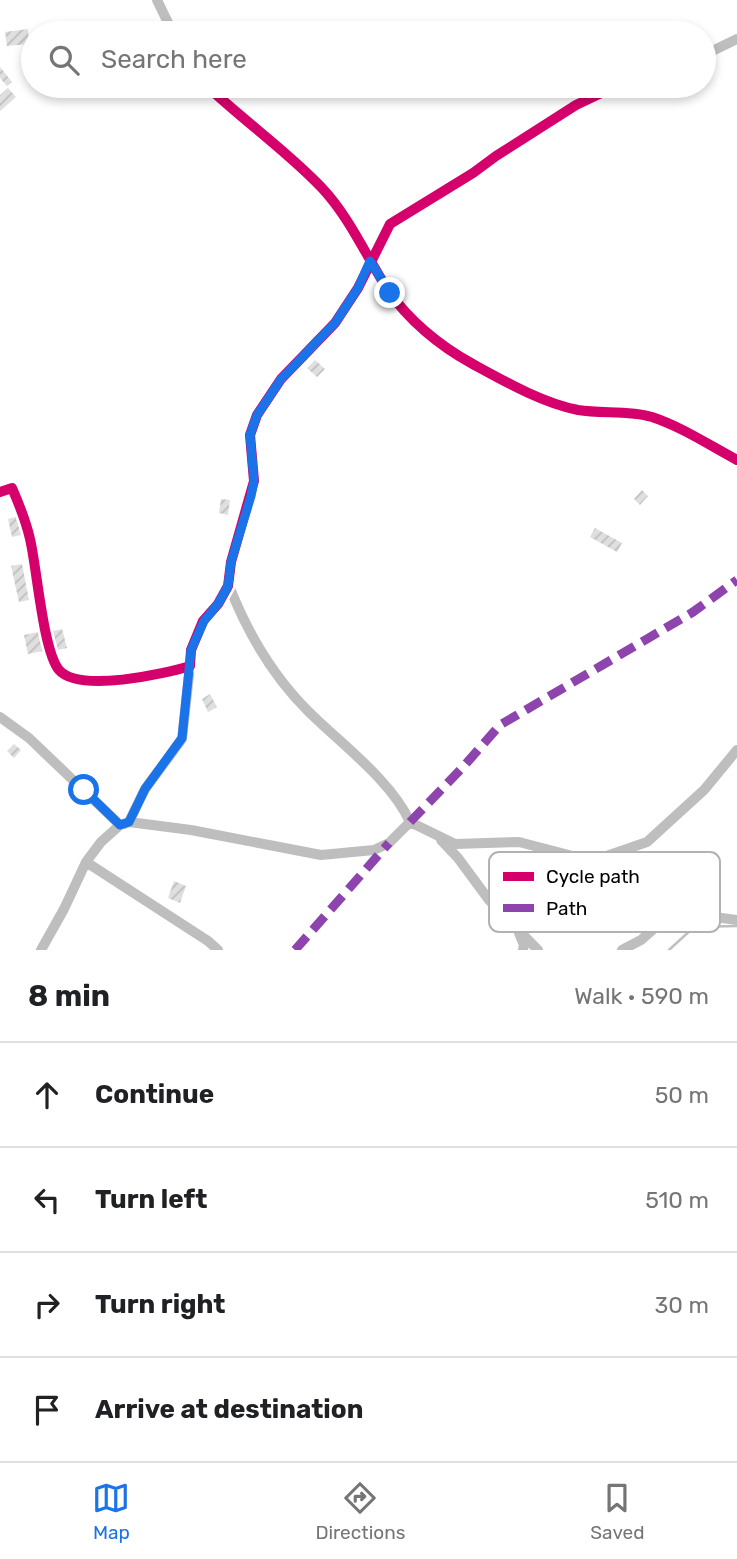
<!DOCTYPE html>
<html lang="en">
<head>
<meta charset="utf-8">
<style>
  body { margin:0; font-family:Rubik,sans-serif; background:#f6f6f6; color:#202124 }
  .stop { position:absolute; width:21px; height:21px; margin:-16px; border:5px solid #1a73e8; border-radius:50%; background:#fff }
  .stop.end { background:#1a73e8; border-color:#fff; box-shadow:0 2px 7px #0008 }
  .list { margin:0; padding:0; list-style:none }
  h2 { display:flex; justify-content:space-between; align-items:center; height:91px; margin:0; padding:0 28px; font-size:30px }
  h2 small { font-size:23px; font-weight:400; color:#757577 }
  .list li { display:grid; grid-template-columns:46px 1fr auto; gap:21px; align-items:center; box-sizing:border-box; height:105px; padding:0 28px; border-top:2px solid #e0e0e0 }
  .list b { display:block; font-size:26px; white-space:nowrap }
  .list em { font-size:23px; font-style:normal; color:#757577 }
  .icon { flex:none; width:38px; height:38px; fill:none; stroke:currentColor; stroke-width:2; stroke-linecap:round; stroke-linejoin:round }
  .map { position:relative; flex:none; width:737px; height:950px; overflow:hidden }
  .search { position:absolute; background:#fff; box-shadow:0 4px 10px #0003; left:21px; right:21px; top:21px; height:77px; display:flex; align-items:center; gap:18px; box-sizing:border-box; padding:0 24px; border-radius:38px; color:#757577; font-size:26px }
  .sheet { height:511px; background:#fff }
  nav { display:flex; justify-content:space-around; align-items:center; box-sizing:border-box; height:98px; border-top:2px solid #e0e0e0; background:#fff; font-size:19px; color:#757577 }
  nav a { display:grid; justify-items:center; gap:4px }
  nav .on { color:#1a73e8 }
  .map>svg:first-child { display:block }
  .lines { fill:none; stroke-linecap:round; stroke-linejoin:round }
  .stream { stroke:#bfbfbf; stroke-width:2.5 }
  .building { fill:url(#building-hatch) }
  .street { stroke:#bebebe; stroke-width:10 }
  .quiet { stroke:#8e44ad; stroke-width:9; stroke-dasharray:18 9; stroke-linecap:butt }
  .cycleway-casing { stroke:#fff; stroke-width:15 }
  .cycleway { stroke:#d6006c; stroke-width:10 }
  .route { stroke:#1a73e8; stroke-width:9 }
  .key { fill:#fff; stroke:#b2b2b2; stroke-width:2 }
  .key-label { font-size:19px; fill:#000 }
</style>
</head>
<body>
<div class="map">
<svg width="737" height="950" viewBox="0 0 737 950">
  <defs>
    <pattern id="building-hatch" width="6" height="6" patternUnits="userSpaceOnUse" patternTransform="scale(1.75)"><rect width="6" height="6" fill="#dfdfdf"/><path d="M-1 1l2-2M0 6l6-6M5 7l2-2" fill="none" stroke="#bebebe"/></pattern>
  </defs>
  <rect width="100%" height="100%" fill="#fff"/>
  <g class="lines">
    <path class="stream" d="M669,950L694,927L737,926"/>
  </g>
  <path class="building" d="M28,29L29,44L7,46L5,32Z
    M0,67L12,82L7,86L0,78Z
    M8,88L16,97L0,111V95Z
    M315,360L325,369L317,377L307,368Z
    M642,490L648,496L640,505L634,499Z
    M221,499L230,500L228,515L219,513Z
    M16,517L21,535L12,537L8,519Z
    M595,528L622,543L617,552L590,537Z
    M22,564L29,600L19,602L11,566Z
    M62,629L67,648L58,650L53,631Z
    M38,632L43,651L28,654L24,635Z
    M210,694L217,707L208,712L202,699Z
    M14,744L21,750L14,758L7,751Z
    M174,881L186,886L180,903L168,898Z"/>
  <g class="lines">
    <path class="street" d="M157,0L173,33
      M704,55L737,39
      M207,86C244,121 287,151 322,188C350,218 366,256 388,290C408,320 440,346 471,363C504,381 542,403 578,410C602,414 628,410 652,417C682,427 709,445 737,460
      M0,492L12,488C19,504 26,521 30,539C37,568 43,651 59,670C79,693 165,674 190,666L191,650L203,621L218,604L228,586L231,562L254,481L250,435L257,415L281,379L335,323L358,288L390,224L473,173L496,156L576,105L616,86
      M0,717L29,738L120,825L101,842L86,862L208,941L218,950
      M129,822L191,830L321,855L374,850L389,843L410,822C391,780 341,744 308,711C272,675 246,630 228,583
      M410,822L455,844L519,842L592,861L647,842L704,790L737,750
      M124,824L129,822L145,789L182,739L190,666
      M441,840L458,858L489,900L538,950
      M519,933L524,945L523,950
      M41,950L64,909L86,862
      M622,950L641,940L657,926L678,917L707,916L737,920"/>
    <path class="quiet" d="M410,822L464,766L500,725L693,612L737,580
      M295,950L389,843"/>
    <defs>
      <path id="cycleway" d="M207,86C244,121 287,151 322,188C350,218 366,256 388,290C408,320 440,346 471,363C504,381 542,403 578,410C602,414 628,410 652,417C682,427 709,445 737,460
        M0,492L12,488C19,504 26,521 30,539C37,568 43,651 59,670C79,693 165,674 190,666L191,650L203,621L218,604L228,586L231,562L254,481L250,435L257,415L281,379L335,323L358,288L390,224L473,173L496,156L576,105L616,86"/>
    </defs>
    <use href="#cycleway" class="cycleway-casing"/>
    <use href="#cycleway" class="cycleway"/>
  </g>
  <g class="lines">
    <path class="route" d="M84,790L120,825L129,822L145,789L182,738L191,650L204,621L218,604L228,586L231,562L251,496L254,481L250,435L257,415L281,379L335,323L358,288L370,261L390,293"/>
  </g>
  <rect x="489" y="852" width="231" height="80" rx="10" class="key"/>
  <rect x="503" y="872" width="31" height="9" fill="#d6006c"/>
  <rect x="503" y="904" width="31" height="8" fill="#8e44ad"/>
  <g class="key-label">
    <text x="546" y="883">Cycle path</text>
    <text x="546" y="915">Path</text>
  </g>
</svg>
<div class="stop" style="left:84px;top:790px"></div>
<div class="stop end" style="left:390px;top:293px"></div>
<div class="search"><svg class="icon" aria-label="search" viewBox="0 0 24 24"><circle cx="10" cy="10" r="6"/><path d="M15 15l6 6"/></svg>Search here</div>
</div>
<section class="sheet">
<h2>8 min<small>Walk · 590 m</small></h2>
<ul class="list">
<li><svg class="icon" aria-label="ahead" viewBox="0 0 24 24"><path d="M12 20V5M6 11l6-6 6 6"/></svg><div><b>Continue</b></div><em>50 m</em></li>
<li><svg class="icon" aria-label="left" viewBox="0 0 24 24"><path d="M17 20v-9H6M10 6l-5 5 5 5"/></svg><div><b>Turn left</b></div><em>510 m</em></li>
<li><svg class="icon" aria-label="right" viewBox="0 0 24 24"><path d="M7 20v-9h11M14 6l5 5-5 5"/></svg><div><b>Turn right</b></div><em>30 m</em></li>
<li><svg class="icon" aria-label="arrive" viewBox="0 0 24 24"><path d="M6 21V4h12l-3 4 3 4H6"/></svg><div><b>Arrive at destination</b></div></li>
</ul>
</section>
<nav>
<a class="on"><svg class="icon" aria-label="map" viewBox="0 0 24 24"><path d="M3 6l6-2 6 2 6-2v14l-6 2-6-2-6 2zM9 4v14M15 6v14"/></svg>Map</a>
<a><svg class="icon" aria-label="directions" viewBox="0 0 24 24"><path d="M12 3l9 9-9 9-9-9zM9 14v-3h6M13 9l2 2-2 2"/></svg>Directions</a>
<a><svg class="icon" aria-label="saved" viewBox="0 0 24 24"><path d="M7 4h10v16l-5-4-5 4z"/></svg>Saved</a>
</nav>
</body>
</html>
